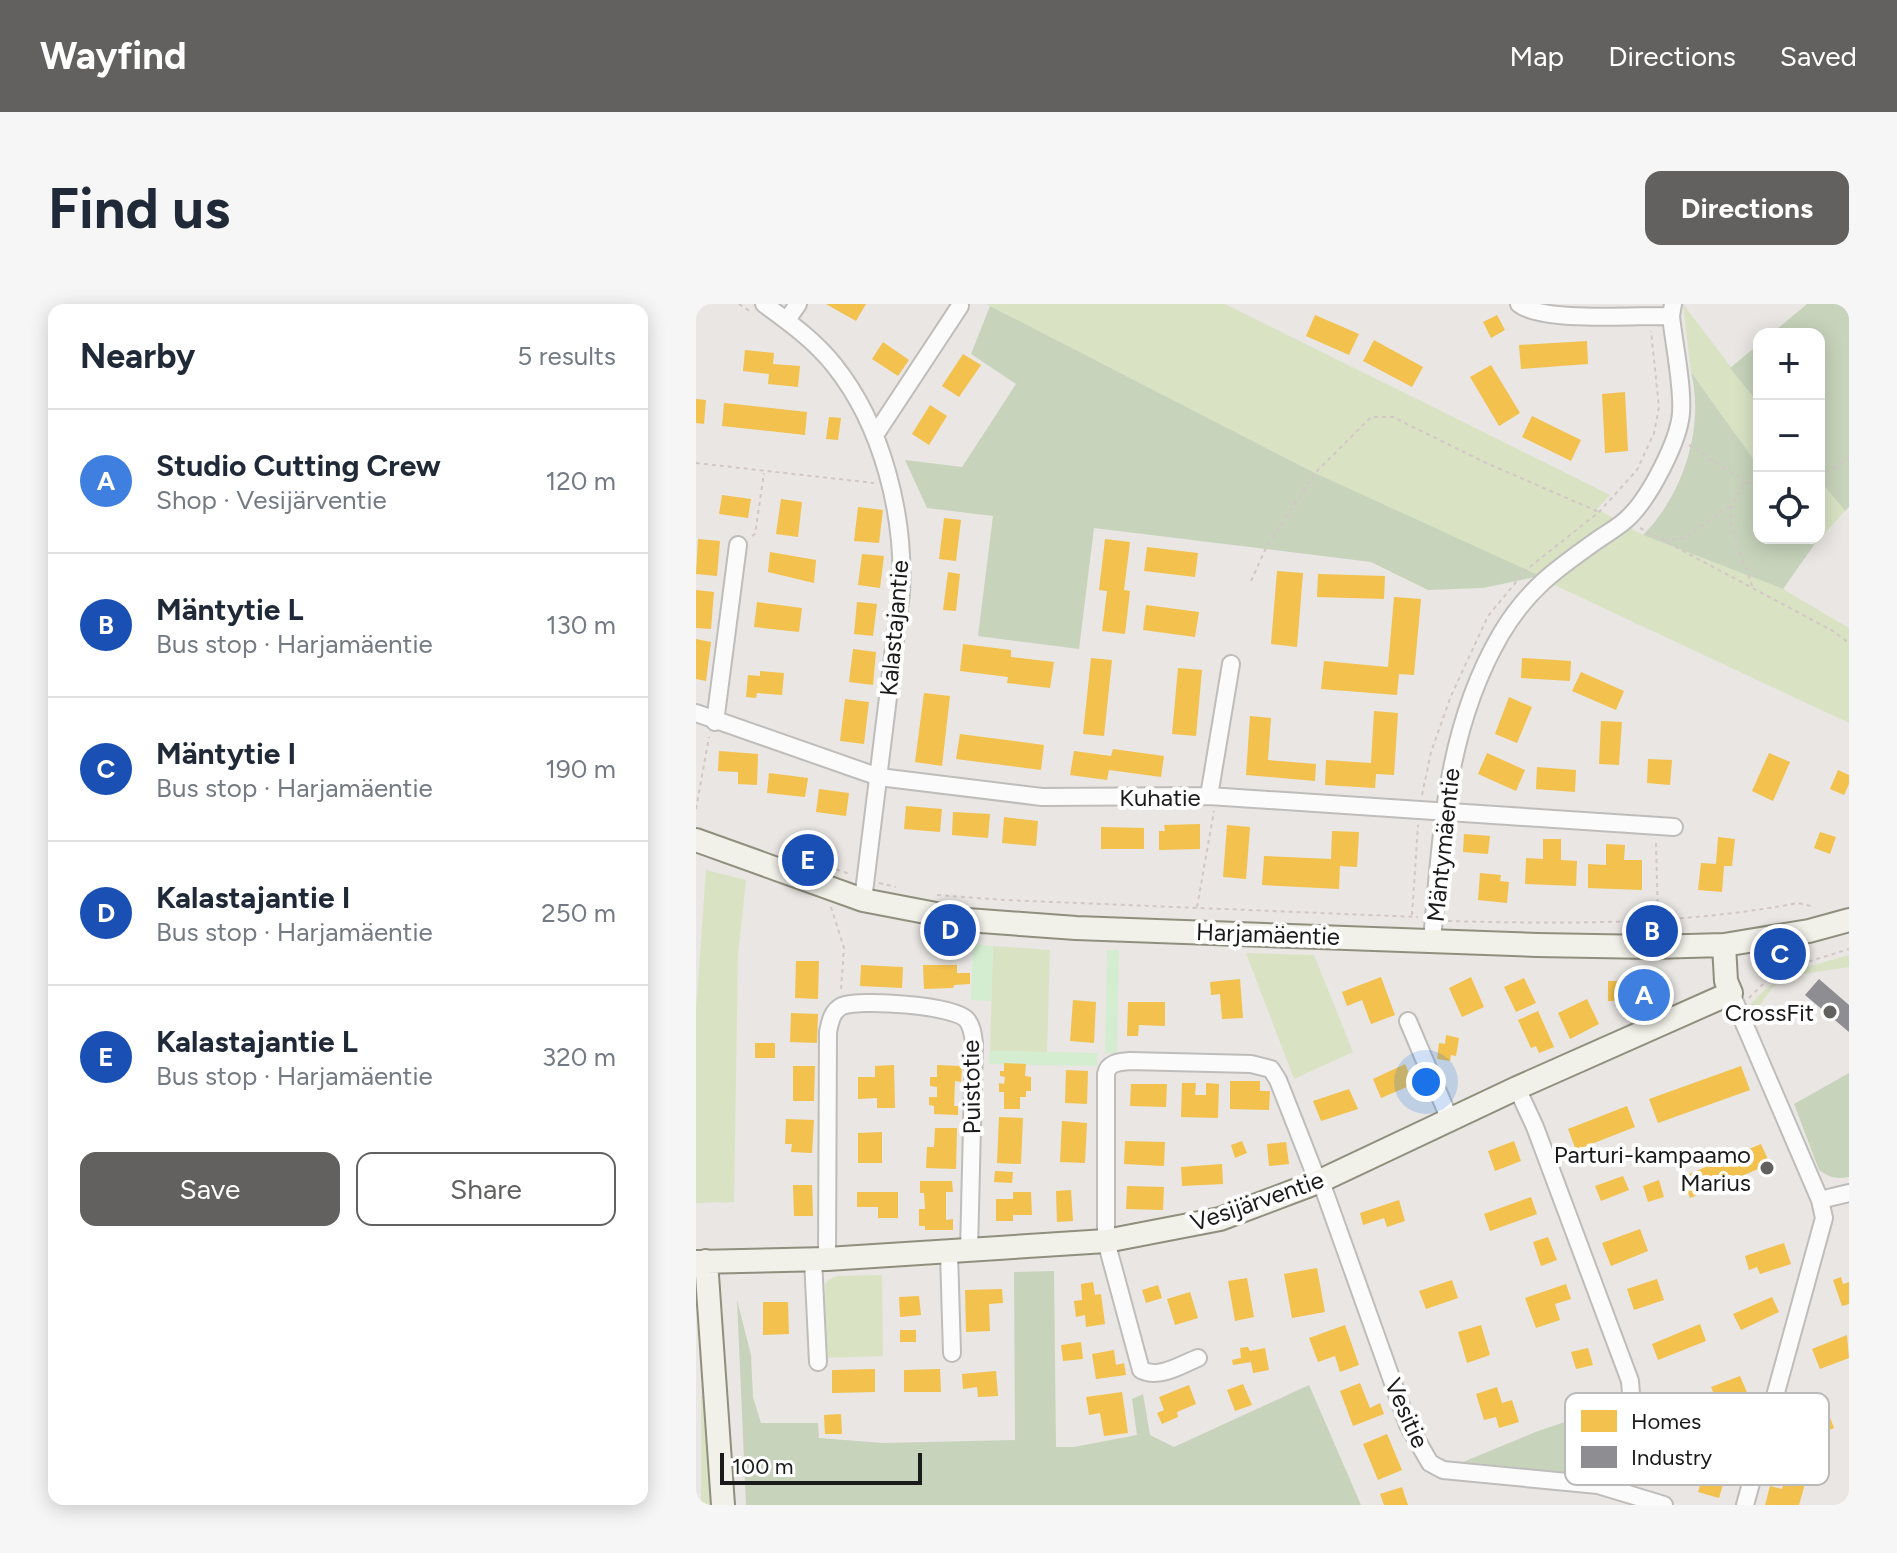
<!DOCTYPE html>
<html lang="en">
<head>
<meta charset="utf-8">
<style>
  body { margin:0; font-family:Figtree,sans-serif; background:#f6f6f7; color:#1f2937 }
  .controls { position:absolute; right:24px; top:24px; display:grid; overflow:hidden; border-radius:16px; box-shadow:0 4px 20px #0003 }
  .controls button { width:72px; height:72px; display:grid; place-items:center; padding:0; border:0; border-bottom:2px solid #e0e1e3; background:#fff; color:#1f2937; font:40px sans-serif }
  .scale { position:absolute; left:24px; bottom:20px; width:202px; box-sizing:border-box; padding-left:8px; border:4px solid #1a1a1a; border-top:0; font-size:22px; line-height:28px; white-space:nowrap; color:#1a1a1a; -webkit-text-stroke:6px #fff; paint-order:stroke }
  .you { position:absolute; left:730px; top:778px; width:28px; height:28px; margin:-20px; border:6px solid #fff; border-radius:50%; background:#1a73e8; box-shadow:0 0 0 12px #1a73e833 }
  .badge { display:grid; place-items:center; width:52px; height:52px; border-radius:50%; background:#626160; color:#fff; font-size:26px; font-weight:700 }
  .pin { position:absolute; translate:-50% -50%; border:4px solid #fff; box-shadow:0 2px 8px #0006 }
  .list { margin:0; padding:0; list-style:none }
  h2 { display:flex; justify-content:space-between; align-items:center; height:104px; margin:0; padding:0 32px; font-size:34px }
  h2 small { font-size:26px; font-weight:400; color:#747a83 }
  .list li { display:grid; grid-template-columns:52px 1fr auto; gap:24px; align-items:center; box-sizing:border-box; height:144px; padding:0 32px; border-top:2px solid #e0e1e3 }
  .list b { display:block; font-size:30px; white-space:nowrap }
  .list p { margin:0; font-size:26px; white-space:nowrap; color:#747a83 }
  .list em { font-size:26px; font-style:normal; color:#747a83 }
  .actions { display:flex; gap:16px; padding:24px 32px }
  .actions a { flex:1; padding:18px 0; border:2px solid #626160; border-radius:16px; text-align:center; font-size:28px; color:#626160 }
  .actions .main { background:#626160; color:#fff }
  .icon { flex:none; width:44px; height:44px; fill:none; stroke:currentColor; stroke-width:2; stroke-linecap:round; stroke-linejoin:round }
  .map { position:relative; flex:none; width:1153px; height:1201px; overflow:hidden; border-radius:16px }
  header { display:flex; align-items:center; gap:48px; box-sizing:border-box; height:112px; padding:0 40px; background:#626160; color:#fff }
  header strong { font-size:38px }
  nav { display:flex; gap:44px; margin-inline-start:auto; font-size:28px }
  .intro { display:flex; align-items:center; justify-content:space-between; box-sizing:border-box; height:192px; padding:0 48px }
  h1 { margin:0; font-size:56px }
  .button { padding:20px 36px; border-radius:16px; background:#626160; color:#fff; font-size:28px; font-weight:700 }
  main { display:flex; gap:48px; padding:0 48px }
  aside { flex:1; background:#fff; border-radius:16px; box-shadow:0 4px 20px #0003 }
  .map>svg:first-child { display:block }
  .grass { fill:#d9e3c4 }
  .forest { fill:#c7d4bb }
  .park { fill:#d4edd0 }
  .homes { fill:#f2c14e }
  .industry { fill:#8d8d92 }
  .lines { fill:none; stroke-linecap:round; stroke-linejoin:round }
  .street-casing { stroke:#bebdbb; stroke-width:20 }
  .secondary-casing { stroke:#908f7e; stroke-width:26 }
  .path { stroke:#d3c6c6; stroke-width:2; stroke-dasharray:4 4; stroke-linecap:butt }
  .street { stroke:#fcfbfb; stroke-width:16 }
  .secondary { stroke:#f1f0e9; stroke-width:22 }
  .poi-dot { fill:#626160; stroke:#fff; stroke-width:3 }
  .labels { text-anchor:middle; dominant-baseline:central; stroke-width:8; stroke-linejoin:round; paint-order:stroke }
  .street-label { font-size:24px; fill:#1a1a1a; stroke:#fff }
  .poi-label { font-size:24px; fill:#1a1a1a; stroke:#fff; text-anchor:end }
  .key { fill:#fff; stroke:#bababa; stroke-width:2 }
  .key-label { font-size:22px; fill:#1a1a1a }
</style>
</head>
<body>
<header>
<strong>Wayfind</strong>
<nav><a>Map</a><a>Directions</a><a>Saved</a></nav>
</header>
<div class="intro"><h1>Find us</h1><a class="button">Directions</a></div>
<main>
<aside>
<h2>Nearby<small>5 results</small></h2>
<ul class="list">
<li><span class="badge" style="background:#3f7fe0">A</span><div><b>Studio Cutting Crew</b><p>Shop · Vesijärventie</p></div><em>120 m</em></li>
<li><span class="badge" style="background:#1a4fb4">B</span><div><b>Mäntytie L</b><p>Bus stop · Harjamäentie</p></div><em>130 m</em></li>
<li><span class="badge" style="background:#1a4fb4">C</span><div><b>Mäntytie I</b><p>Bus stop · Harjamäentie</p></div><em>190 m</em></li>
<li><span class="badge" style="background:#1a4fb4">D</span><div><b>Kalastajantie I</b><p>Bus stop · Harjamäentie</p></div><em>250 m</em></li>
<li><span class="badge" style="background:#1a4fb4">E</span><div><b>Kalastajantie L</b><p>Bus stop · Harjamäentie</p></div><em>320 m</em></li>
</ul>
<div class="actions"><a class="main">Save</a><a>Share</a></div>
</aside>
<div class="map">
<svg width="1153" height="1201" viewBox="0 0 1153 1201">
  <rect width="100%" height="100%" fill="#e9e6e3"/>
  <path class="grass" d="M290,0H529L914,191L901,205L947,231L1087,285L1153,324V419L619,169Z
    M987,0L1063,100V163L995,68Z
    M1123,175L1149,207L1118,241L1113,234H1123Z
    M10,566L50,576L42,651L38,898L0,899V706Z
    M297,642L354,646L351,748L294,747Z
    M550,649L618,651L657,748L598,775Z
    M1153,651V663L1094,672L1077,683L1061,705L1066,717L1059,714L1054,701C1084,665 1111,664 1153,651Z
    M186,971L187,1052L130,1054L129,981L132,976L142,972Z
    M11,1086L16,1201H5V1092Z"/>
  <path class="forest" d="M1111,0H1153V203L1149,207L1123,175V30H1075Z
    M294,2L619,169L844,272L787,284L732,286L675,258L398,224L383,345L282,332L297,212L231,204L209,156L266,163L320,80L275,50Z
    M1063,40V100L1034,64Z
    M995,68L1063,163V234H1113L1118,241L1087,285L947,231C987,191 1009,123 995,68Z
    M1153,769V873C1140,875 1134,874 1123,866L1098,800Z
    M358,967L360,1143H378L441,1131L436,1095L447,1090L454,1131L478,1143L613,1081L665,1201H50L41,996L55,1051L57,1093L65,1119H122L123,1134L187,1139L319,1136L318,968Z
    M916,1102L899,1158L886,1170L767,1158L842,1127Z"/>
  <path class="park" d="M277,640L297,642L295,697L275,696Z
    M411,646H423L421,749H409Z
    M294,747L402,749L401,762L293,760Z"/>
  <path class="homes" d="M130,0H170L160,17Z
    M619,11L663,30L653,51L610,32Z
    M801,11L809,26L795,34L787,18Z
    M678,36L727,63L716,83L667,57Z
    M891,37L892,60L825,65L823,41Z
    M187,38L213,56L202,72L176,55Z
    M49,46L78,49L77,60L104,62L102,83L72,80L73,70L47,67Z
    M267,50L285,61L263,93L246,82Z
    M795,61L824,109L803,122L774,73Z
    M929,88L932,147L909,149L906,90Z
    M0,95L10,96L8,120L0,119Z
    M28,99L111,108L109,131L26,122Z
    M234,101L251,112L233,141L216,130Z
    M836,112L885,136L875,157L826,133Z
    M133,113L145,114L142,136L130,135Z
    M26,191L55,195L52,214L23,210Z
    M85,195L106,198L102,233L80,230Z
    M162,203L187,206L183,239L158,237Z
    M248,214L265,216L260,257L243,255Z
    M2,235L24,237L21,272L0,270Z
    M409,235L434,238L428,286L434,287L429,330L406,327L411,287L403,286Z
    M451,243L502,249L499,273L448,267Z
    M74,248L120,256L118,279L72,268Z
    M166,250L188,252L184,284L162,281Z
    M581,267L607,269L601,343L575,340Z
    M252,268L264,270L260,307L247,306Z
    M622,270L689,272L688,295L621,293Z
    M0,286L18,288L15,325L0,324Z
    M698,293L725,295L718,371L703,370L701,391L625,385L628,357L692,363Z
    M61,298L106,304L103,328L58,323Z
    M161,298L181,300L177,332L158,330Z
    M450,301L503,308L499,333L447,326Z
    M0,335L15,338L10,377L0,375Z
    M267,340L315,346V353L358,358L354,384L311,379L312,373L264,367Z
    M157,345L180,348L177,381L153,378Z
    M395,354L416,356L408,432L387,430Z
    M826,354L875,357L874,377L825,374Z
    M482,364L506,366L500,432L476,430Z
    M64,367L88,369L86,391L61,389L60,394L50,393L52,371L64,372Z
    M885,368L928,387L920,406L876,387Z
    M228,389L254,392L246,462L219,458Z
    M813,393L836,403L821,439L799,430Z
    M149,395L173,398L168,440L144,437Z
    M678,407L702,409L698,471L680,470L679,484L629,481L630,456L675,459Z
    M554,412L575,414L572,456L620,460L619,477L550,471Z
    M905,417L926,418L923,461L903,460Z
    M264,430L348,441L345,466L260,455Z
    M417,445L468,452L465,473L413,466L411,476L374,471L378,447L415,452Z
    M23,447L62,450L61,481L42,480V468L22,467Z
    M791,449L829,466L820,487L782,470Z
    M1073,449L1094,458L1077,497L1056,487Z
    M952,455L976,456L974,481L951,479Z
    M841,463L880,466L879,488L840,485Z
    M1142,466L1153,471V480L1148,491L1134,485Z
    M73,469L112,474L109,493L71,489Z
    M123,485L153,489L150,512L120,508Z
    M210,502L246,505L244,528L208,525Z
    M257,508L294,510L292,534L256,531Z
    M308,513L342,517L340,542L306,539Z
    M504,520V545L463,546V527H469L468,521Z
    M531,521L554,523L550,575L527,573Z
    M405,523L448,524V545H405Z
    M636,527L663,528L661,563L644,562L643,585L566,581L568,552L635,555Z
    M1124,528L1140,533L1134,550L1118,544Z
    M768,530L794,532L792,550L767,548Z
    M1022,533L1039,535L1036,562H1028L1026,588L1002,586L1005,559L1020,560Z
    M847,535H865V556L881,557L880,582L829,580L830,554L847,555Z
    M910,540L929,541L928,556H946V586L892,584V560L910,561Z
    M784,569L805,571L804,577L813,578L811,599L782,596Z
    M100,657H123L122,695L99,694Z
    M165,661L207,663L206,684L164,682Z
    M227,661H261V669H274V680L258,681L257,684L228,685Z
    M685,673L699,711L675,720L666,696L651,702L646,688Z
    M775,673L788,703L766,713L753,684Z
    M828,674L840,699L820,708L808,683Z
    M544,675L547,714L526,715L524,690L515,691L514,678Z
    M912,677H934L935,681H956V702H929V697H912Z
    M891,695L903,720L874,735L862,709Z
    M377,696L400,698L398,739L374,737Z
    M432,698H469V722L443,721L442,732H431Z
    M842,707L858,743L843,749L840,742L835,744L822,716Z
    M95,709L122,710L121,739L94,738Z
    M750,731L763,734L760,752L755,751L754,757L741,755L743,739L749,740Z
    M59,739H79V754H59Z
    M308,759L330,760L329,772L335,773V787H330V793H324V805H308V788H303V779L308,780L309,773L304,772V767H308Z
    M709,760L718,780L685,794L677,775Z
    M198,761L199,804H181V794L162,795V773H179V762Z
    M241,761L266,762L265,778L259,777L258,802H262V811L238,810V802L233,801V793H241V783L234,782V773H241Z
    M97,762H119L118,797H97Z
    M1045,762L1054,786L962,819L953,795Z
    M370,766L392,767L391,800L369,799Z
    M534,777H564V787H574L573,806L534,805Z
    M486,779H500L499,791H510V779L523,780L522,814L485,813Z
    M435,780H471L470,803L434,802Z
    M653,785L662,805L625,817L617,797Z
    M931,802L939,823L880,846L872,825Z
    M303,813L327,814L325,860L301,859Z
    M90,815L118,816L116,849L95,848L96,840H89Z
    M366,817L391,819L389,859L364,858Z
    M239,824H261L260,865L230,864L231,843H238Z
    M186,828V859H162V829Z
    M429,837L469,838L468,862L428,860Z
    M546,837L551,849L539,854L535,841Z
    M818,837L825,857L799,867L792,847Z
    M590,838L593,860L573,862L571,840Z
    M1065,840L1074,860L994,894L986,873Z
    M526,860L527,880L486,882L485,863Z
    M299,867L317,868L316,879L298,878Z
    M927,872L933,886L905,897L899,882Z
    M963,876L968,893L952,898L947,882Z
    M224,877H256L257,888H250V916L257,915V926H229V922H223V905H229L228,889H224Z
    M97,881H116L117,912H98Z
    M431,882L468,883L467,906L430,905Z
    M375,886L377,917L361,918L360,887Z
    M161,888H202V914H182V903H161Z
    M317,888H335L336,911H317V917H300V895H317Z
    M835,893L841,910L794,927L788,910Z
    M703,896L709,917L691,923L688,914L667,921L664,909Z
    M944,925L952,947L915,962L906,939Z
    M852,933L861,956L845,962L837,938Z
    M1088,939L1095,960L1064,970L1061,963L1053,966L1049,952Z
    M621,964L629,1008L596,1014L588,970Z
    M1145,973L1147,980L1153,978V1000L1146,1002L1137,976Z
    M551,974L558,1013L539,1017L532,977Z
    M961,975L968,996L938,1006L931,985Z
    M756,976L762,994L730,1005L723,987Z
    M397,978L399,991L405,990L409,1020L390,1023L389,1011L380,1013L378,997L386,996L385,980Z
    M870,980L875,995L859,1000L864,1016L840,1024L829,994Z
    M462,981L466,994L450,999L446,986Z
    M306,985L307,999L293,1000L294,1027L270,1028L269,986Z
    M494,988L502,1014L479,1021L471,995Z
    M223,992L225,1011L204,1013L203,993Z
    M1076,993L1083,1008L1045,1026L1037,1010Z
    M67,998H92L93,1030L67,1031Z
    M1004,1020L1010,1037L962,1056L956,1040Z
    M649,1021L663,1061L644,1068L639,1052L622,1058L613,1034Z
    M785,1021L794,1051L771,1059L762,1028Z
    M204,1026H220V1038H204Z
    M1151,1031L1153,1054L1124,1065L1116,1045Z
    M385,1038L387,1055L367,1057L365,1041Z
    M552,1043L554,1047L569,1044L573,1066L557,1069L555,1058L537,1061L536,1056L545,1054L544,1044Z
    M892,1044L897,1061L880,1065L875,1048Z
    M418,1046L420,1061L428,1059L430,1071L400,1075L396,1050Z
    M179,1065V1088L136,1089V1066Z
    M244,1065L245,1088H208V1066Z
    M300,1067L302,1092L282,1093L281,1083L267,1085L266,1070Z
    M1044,1072L1053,1093L1024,1104L1015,1083Z
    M664,1079L674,1104L684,1099L688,1110L657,1122L644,1087Z
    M547,1080L556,1101L539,1107L531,1086Z
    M493,1081L500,1100L481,1108L482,1113L466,1120L461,1109L468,1106L463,1093Z
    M801,1083L806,1099L816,1096L823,1118L803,1124L800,1113L788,1116L780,1090Z
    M426,1088L432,1129L408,1132L404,1109L393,1111L390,1093Z
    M1130,1103L1138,1124L1103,1137L1095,1117Z
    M145,1110L146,1130H129L128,1111Z
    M691,1130L706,1166L682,1176L667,1140Z
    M1011,1157L1032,1163L1023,1194L1002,1188Z
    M1089,1174L1109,1180L1103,1201H1069L1074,1182L1086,1185Z
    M706,1183L712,1201H688L684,1190Z"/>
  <path class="industry" d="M1123,675L1153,701V728L1109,691Z"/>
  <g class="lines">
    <defs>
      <path id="street" d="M68,0C93,18 119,37 138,61C187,122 209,212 205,288L167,596
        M823,0C847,19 941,11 975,12
        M91,16L102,0
        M179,131L264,2
        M0,409L183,473L346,493L513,492L978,523
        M19,418L42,241
        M513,492L535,360
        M736,636C746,529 749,426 805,330C831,286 859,266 900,237C911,229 925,222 934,212C954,192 983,137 985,109C987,81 978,41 975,12L977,0
        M1035,689L1124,896L1128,914L1049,1201
        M712,717L754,816
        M821,784L839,823L934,1077L935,1090L931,1102L902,1181
        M1124,896L1153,889
        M253,949L256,1049
        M117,955L122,1058
        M131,955L132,728C134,718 136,707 146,702C165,695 256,701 270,715C276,721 277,731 278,739L273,947
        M502,1054C484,1061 464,1075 445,1066L410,937V770C412,758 424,758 434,757L555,760L575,765L582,776L622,878L628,886L712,1121L734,1159L747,1166L902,1181L968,1201"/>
      <path id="secondary" d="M0,536L167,596L271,616L380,624L841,641L956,643L1028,641L1113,627L1153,616
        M10,957L27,1201
        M0,958L131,955L410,937L524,915L622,878L821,784L1035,689L1030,677L1028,641"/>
    </defs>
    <use href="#street" class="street-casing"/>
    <use href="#secondary" class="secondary-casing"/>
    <path class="path" d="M43,0L55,8
      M993,141L1048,177
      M0,159L178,179
      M1123,173L1153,154
      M944,224L1137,327L1153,339
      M56,232L59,230L68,169
      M968,237L990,233L1035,201
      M555,277L571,242L619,169L675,113H697L788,158L903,208
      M1056,282C1051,261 1028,220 1036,201C1039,193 1045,185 1049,178L1063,181
      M726,491L735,448L755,392L792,312L830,266L903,208L941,166L958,129L963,103L955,27
      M0,505L13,433
      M960,539L962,617
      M110,555L154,570
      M183,579L200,583
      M241,591L309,596L722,613
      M135,603L148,644L145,686
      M501,603L518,507
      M716,611L722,521
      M752,617C871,620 985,621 1102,599L1115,602
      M1053,694L1079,668L1153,645"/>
    <use href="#street" class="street"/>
    <use href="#secondary" class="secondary"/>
  </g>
  <g class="poi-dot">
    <circle cx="1134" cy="708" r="8"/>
    <circle cx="1071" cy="864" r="8"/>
  </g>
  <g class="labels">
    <g class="street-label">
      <text transform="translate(198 324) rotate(-85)">Kalastajantie</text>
      <text x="464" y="493">Kuhatie</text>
      <text transform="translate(747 541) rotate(-84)">Mäntymäentie</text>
      <text transform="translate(572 630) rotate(2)">Harjamäentie</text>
      <text transform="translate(275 783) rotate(-91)">Puistotie</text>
      <text transform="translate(561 897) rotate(-19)">Vesijärventie</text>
      <text transform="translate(711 1109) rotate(66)">Vesitie</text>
    </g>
    <g class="poi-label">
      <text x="1118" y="708">CrossFit</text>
      <text x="1055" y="850">Parturi-kampaamo<tspan x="1055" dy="28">Marius</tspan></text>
    </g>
  </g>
  <rect x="869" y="1089" width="264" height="92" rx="12" class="key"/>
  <rect x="885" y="1106" width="36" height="22" fill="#f2c14e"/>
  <rect x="885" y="1142" width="36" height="22" fill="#8d8d92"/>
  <g class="key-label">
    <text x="935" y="1125">Homes</text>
    <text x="935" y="1161">Industry</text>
  </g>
</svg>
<div class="controls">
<button>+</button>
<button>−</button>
<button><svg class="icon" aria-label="locate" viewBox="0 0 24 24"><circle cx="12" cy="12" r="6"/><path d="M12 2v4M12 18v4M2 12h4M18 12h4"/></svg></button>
</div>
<div class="scale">100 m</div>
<div class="you"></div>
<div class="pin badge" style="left:948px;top:691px;background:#3f7fe0">A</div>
<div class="pin badge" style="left:956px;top:627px;background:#1a4fb4">B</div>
<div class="pin badge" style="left:1084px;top:650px;background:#1a4fb4">C</div>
<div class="pin badge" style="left:254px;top:626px;background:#1a4fb4">D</div>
<div class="pin badge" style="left:112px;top:556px;background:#1a4fb4">E</div>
</div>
</main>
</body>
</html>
